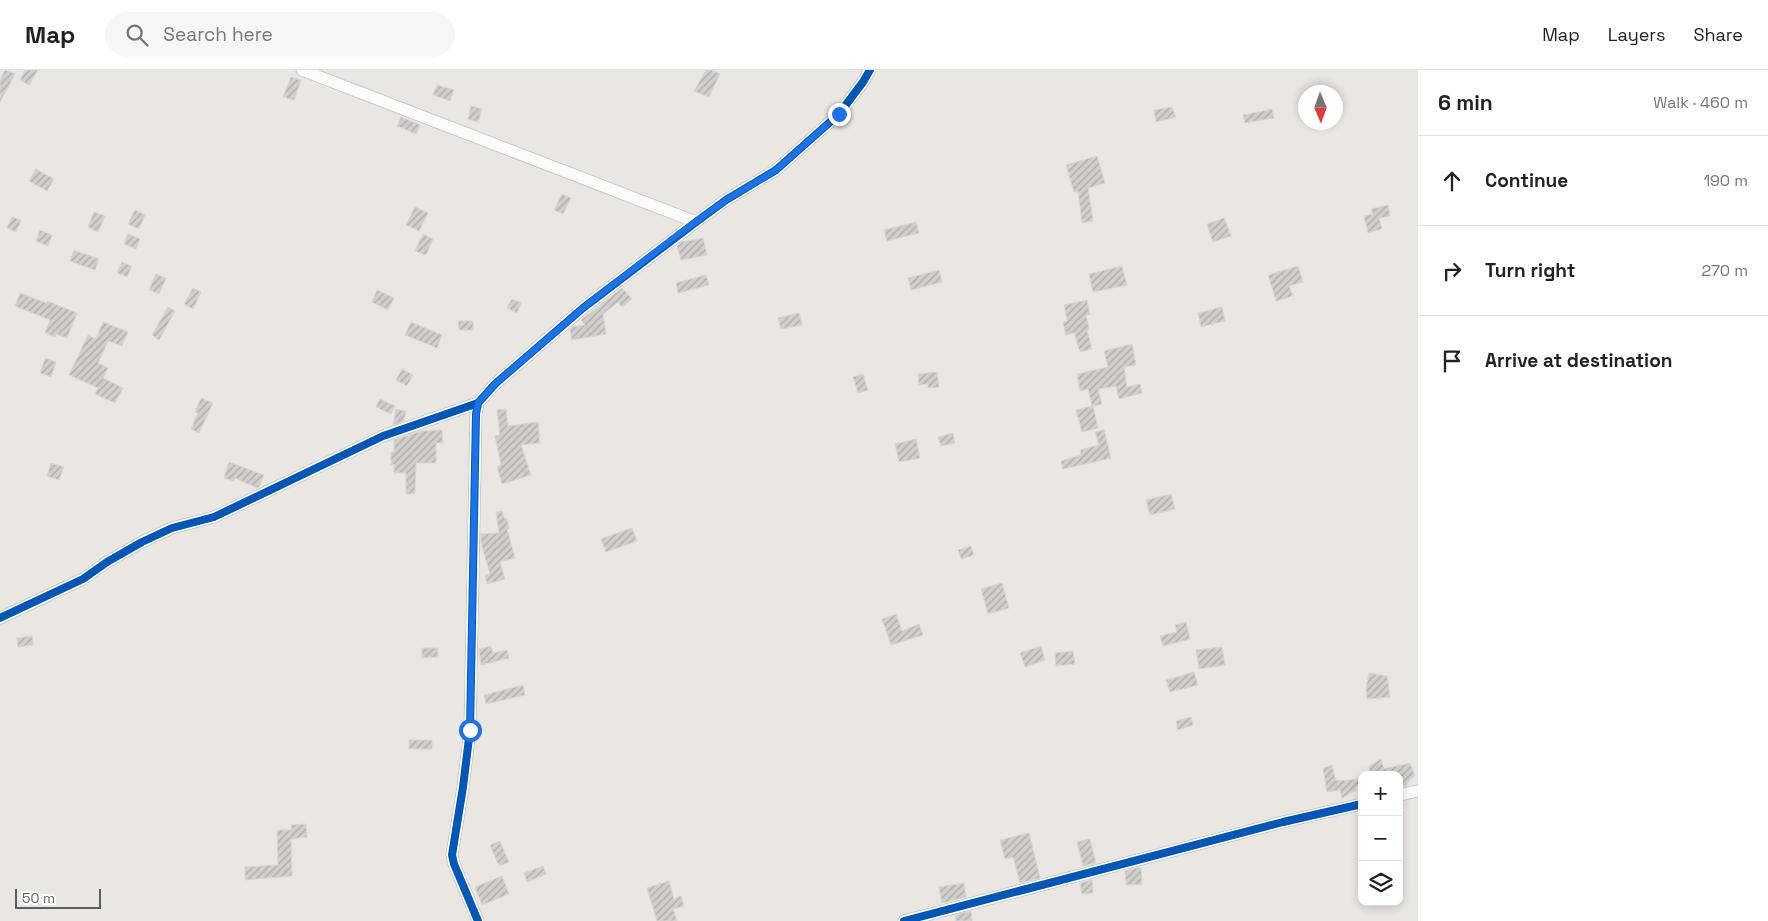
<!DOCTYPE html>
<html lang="en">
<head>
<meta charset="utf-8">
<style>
  body { margin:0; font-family:"Space Grotesk",sans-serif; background:#f6f6f6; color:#222 }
  .controls { position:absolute; right:15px; bottom:15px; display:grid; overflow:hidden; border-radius:10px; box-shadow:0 2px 8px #0003 }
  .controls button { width:45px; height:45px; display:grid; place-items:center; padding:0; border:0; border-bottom:1px solid #e0e0e0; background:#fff; color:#222; font:25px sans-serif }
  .compass { position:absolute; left:1298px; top:15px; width:45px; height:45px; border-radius:50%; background:#fff; box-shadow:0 2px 8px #0003; rotate:178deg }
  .scale { position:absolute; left:15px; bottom:12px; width:86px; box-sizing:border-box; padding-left:5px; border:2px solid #585e62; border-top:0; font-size:14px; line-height:18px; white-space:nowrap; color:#585e62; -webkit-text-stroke:4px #fff; paint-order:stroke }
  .stop { position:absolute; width:15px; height:15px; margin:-11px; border:4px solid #1a73e8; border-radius:50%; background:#fff }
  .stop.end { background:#1a73e8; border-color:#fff; box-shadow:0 1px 5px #0008 }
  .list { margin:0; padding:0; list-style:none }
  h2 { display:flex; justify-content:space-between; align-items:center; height:65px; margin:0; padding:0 20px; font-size:21px }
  h2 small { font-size:16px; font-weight:400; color:#767676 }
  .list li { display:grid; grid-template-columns:32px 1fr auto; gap:15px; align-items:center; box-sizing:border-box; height:90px; padding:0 20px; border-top:1px solid #e0e0e0 }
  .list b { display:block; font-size:19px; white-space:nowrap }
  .list em { font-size:16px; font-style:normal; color:#767676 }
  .icon { flex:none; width:28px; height:28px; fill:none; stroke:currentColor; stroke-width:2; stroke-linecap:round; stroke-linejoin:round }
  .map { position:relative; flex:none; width:1418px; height:851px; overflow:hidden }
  header { display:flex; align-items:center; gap:30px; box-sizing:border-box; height:70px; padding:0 25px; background:#fff; border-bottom:1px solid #e0e0e0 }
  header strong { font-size:24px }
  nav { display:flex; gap:28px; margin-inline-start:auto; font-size:18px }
  .search { width:350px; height:45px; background:#f6f6f6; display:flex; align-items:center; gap:12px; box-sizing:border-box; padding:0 18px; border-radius:28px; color:#767676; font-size:19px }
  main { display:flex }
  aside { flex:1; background:#fff }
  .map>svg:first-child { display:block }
  .building { fill:url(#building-hatch); stroke:#d9d6d2 }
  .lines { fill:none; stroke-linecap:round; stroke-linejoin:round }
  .minor-casing { stroke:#c6c6c5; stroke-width:13 }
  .minor { stroke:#fcfbfb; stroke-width:11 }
  .cycleway-casing { stroke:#fff; stroke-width:11 }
  .cycleway { stroke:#0057b8; stroke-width:8 }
  .route { stroke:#1a73e8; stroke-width:6 }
</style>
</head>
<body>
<header>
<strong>Map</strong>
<div class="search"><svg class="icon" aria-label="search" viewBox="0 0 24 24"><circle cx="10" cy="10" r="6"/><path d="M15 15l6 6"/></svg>Search here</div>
<nav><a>Map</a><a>Layers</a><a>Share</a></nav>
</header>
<main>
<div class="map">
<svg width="1418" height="851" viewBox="0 0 1418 851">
  <defs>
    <pattern id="building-hatch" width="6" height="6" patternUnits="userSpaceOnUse" patternTransform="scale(1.25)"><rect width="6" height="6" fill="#d1cfcc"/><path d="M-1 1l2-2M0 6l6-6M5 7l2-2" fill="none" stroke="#acaba9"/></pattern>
  </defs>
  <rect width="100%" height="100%" fill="#eae7e2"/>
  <path class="building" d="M5,0L15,4L0,32V10Z
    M25,0H38L29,15L20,10Z
    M706,0H711L720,4L709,27L694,21Z
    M291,7L301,10L294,30L283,27Z
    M437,15L454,20L450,31L433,25Z
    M471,36L482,39L478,52L468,49Z
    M1172,37L1176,47L1156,52L1154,40Z
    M1272,39L1274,48L1245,53L1243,45Z
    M401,47L420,55L416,64L397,56Z
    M1097,86L1105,113L1088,118L1093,151L1082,153L1078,121L1074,122L1066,95Z
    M36,99L54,109L47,121L29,111Z
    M562,124L571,128L563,144L554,140Z
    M1388,135L1390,146L1379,148L1382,159L1368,163L1364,146L1373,144L1371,139Z
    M415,137L428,143L419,161L406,155Z
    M135,140L145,145L139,159L128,154Z
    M94,142L105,146L98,162L88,157Z
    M12,147L21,150L16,162L7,158Z
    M1224,148L1231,166L1213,172L1207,154Z
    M916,152L919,163L887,171L884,160Z
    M40,160L52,165L48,176L36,171Z
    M128,164L140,169L136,179L124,174Z
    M423,164L433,169L426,185L415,181Z
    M703,168L707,185L681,190L677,176L682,172Z
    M74,180L99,189L95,200L70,191Z
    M122,192L132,196L127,207L117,203Z
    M1122,196L1127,215L1093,222L1089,204Z
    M1298,196L1303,212L1289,216L1293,226L1276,231L1268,205Z
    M939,200L942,212L911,220L908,208Z
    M156,204L166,208L159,224L149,220Z
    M706,205L709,215L678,223L676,213Z
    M193,218L201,222L193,239L184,234Z
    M622,218L632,229L622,237L618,232L603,244L606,264L572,270L570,259L572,257L585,255L581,250Z
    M377,220L394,228L388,240L372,232Z
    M20,223L46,233L47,231L77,243L67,268L56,264L55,267L45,263L50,250L15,236Z
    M512,229L521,233L517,243L507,238Z
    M1087,230L1090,245H1086L1089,259L1087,260L1092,279L1080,282L1074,263L1066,265L1063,252L1067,251L1064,235Z
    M168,237L175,241L159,270L152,265Z
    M1222,237L1225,251L1201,257L1198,243Z
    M799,243L802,255L781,259L778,248Z
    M458,251H473V260H459Z
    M103,252L128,262L122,276L108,271L98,293L108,298L103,308L123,318L115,333L95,324L98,318L69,305L88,265L96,269Z
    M411,252L442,265L437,278L405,265Z
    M1132,274L1136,295L1124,297L1127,317L1140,314L1142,323L1119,329L1116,316L1098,319L1102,334L1093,336L1098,358L1082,362L1076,340L1092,336L1088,319L1080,321L1077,304L1108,297L1104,281Z
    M45,288L56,292L51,307L40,303Z
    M402,299L413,305L407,316L396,310Z
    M937,302L939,317L928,318V314L919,315L918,304Z
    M863,304L868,320L858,323L853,307Z
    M201,328L213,333L199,363L191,359L198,343L195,342Z
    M380,329L395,336L391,344L376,337Z
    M396,339L406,341L404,351L393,355Z
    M506,339L508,356L538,352L540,373L521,375L531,405L502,414L497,397L501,395L495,366L500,365L497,340Z
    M442,360L443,373H436V393H416L415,424H406V403H394V394L391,395V382H394V370L422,361Z
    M1104,360L1111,388L1063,399L1061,391L1081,385L1080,380L1099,375L1095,362Z
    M953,363L955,373L941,376L938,367Z
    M916,369L920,388L899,392L895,374Z
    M229,392L264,405L259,417L257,418L235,408L234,411L224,408Z
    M51,393L64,397L59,410L47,406Z
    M1171,424L1175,439L1150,445L1146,430Z
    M502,441L504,448H507L509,459H507L515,488L500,492L505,509L487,514L485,505L490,504L481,473V464L499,463L496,442Z
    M632,458L637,471L606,482L601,469Z
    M971,476L974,485L961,489L958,480Z
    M1002,513L1009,538L988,544L981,519Z
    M896,544L902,561L919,554L923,565L891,575L882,549Z
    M1186,552L1190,569L1163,576L1160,566L1177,562L1175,555Z
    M32,566L33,575L18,577L17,568Z
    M491,576L493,583L507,580L509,588L481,595L479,579Z
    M1041,576L1045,590L1025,597L1020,583Z
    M1222,577L1225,595L1199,599L1196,580Z
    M422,578H438V587L422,588Z
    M1073,581L1075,594L1056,596L1055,583Z
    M1194,602L1198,615L1170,622L1166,610Z
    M1369,603L1387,606L1390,627L1367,629L1366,618Z
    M523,615L525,625L486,634L484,625Z
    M1191,647L1193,655L1178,660L1176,651Z
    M409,670H432V679H409Z
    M1381,689L1384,699L1410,693L1415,706L1409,710L1406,716L1399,715V705L1370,704L1369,696Z
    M1332,695L1336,711L1362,709V716L1355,717L1356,720L1342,728L1340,720L1327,722L1323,698Z
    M306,754L307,767L291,769L292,806L245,810V797L278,795L277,760H292L291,755Z
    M1029,763L1040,808L1020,813L1013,787L1005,789L1000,770Z
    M1090,769L1096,793L1083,796L1077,772Z
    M500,771L509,792L499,796L490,775Z
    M543,796L546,804L527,812L524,803Z
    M1141,797L1142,814L1126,815L1125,801Z
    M502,806L509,824L482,835L475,817Z
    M1092,810L1093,823L1082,824L1080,813Z
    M669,811L674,829L681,826L684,836L673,839L677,851H657L647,818Z
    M964,813L966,827L942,833L939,817Z
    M971,841L972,851H956L955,845Z"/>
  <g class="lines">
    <defs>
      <path id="minor" d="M302,0L696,152
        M0,548L83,509L107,492L142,472L172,458L214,447L383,366L478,333
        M1399,725L1418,721
        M478,851L454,794L452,785L463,717L470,660L476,344L478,333L495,314L583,238L696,152L726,130L776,100L839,44L863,12L870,0
        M904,851L1283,752L1362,734"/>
    </defs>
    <use href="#minor" class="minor-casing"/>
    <use href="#minor" class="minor"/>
    <defs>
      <path id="cycleway" d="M0,548L83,509L107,492L142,472L172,458L214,447L383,366L478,333
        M478,851L454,794L452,785L463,717L470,660L476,344L478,333L495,314L583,238L696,152L726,130L776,100L839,44L863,12L870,0
        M904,851L1283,752L1362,734"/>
    </defs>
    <use href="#cycleway" class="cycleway-casing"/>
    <use href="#cycleway" class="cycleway"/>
  </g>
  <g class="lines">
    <path class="route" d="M470,660L476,344L478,333L495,314L583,238L676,166L726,130L776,100L839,44"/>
  </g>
</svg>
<div class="controls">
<button>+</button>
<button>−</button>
<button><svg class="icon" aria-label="layers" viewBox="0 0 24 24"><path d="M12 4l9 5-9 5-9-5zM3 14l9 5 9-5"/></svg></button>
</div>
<svg class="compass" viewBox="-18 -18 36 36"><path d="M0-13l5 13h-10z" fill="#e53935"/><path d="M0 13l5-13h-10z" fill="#767676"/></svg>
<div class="scale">50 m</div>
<div class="stop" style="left:470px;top:660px"></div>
<div class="stop end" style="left:839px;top:44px"></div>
</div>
<aside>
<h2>6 min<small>Walk · 460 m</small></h2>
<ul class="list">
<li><svg class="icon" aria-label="ahead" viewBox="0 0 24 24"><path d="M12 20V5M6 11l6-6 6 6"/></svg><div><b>Continue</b></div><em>190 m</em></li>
<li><svg class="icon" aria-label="right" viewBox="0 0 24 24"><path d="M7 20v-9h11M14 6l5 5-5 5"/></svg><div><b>Turn right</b></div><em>270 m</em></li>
<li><svg class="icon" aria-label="arrive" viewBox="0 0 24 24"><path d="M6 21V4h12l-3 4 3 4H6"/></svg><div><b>Arrive at destination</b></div></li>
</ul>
</aside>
</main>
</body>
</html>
